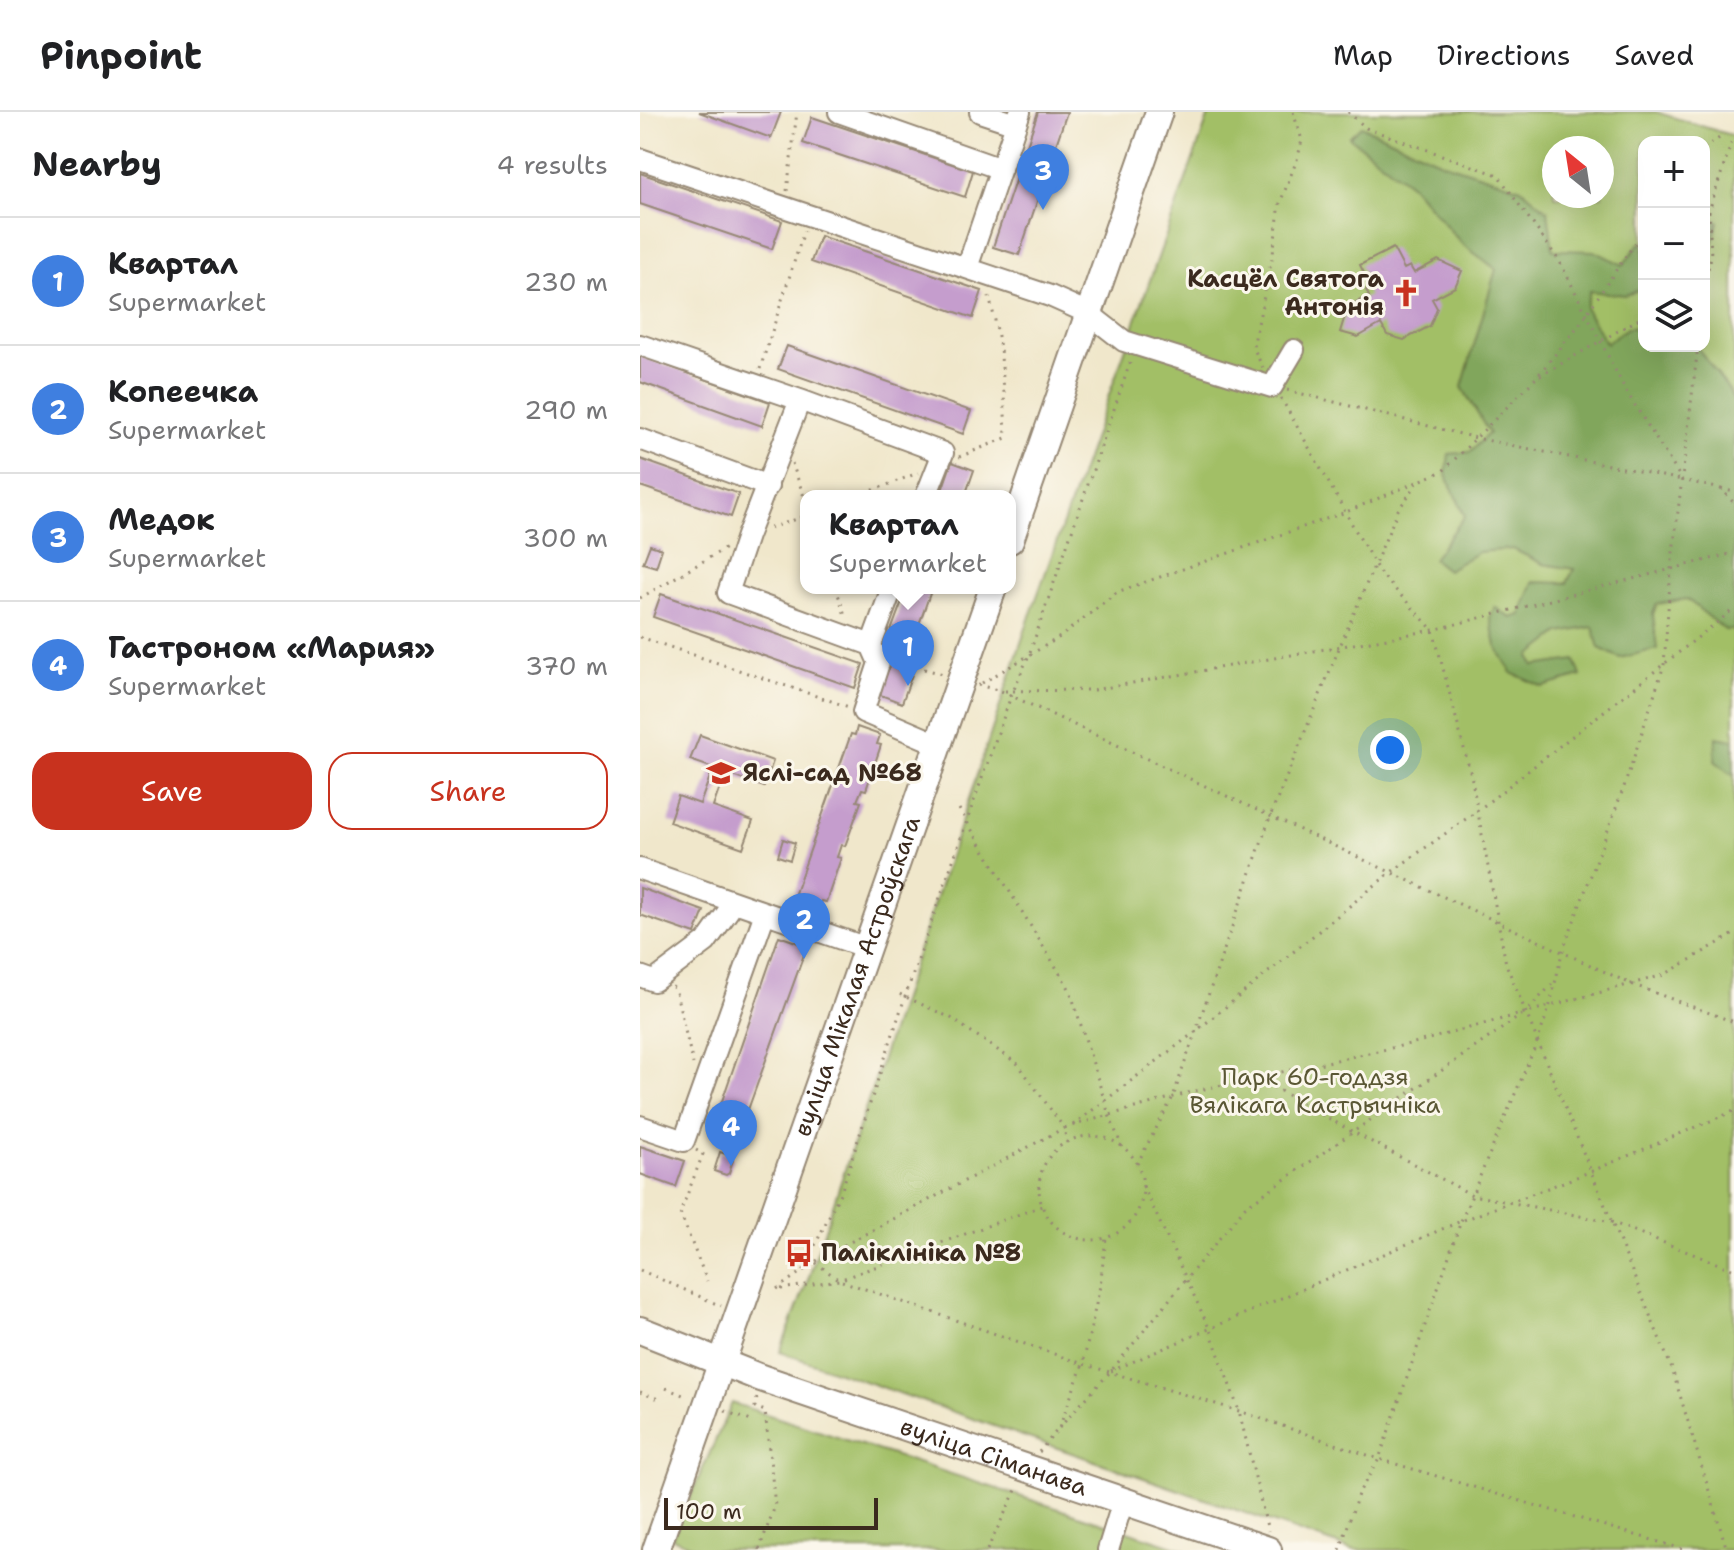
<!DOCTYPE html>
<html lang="en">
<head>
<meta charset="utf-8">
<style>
  body { margin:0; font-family:"Shantell Sans",sans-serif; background:#f6f6f6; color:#202124 }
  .controls { position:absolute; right:24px; top:24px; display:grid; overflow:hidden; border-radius:16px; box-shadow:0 8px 32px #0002 }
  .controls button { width:72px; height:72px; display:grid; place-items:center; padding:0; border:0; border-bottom:2px solid #e0e0e0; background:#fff; color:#202124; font:40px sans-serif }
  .compass { position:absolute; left:902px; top:24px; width:72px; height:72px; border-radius:50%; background:#fff; box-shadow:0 8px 32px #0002; rotate:330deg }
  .scale { position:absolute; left:24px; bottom:20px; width:214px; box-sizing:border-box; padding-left:8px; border:4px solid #3b2a1e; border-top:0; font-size:22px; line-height:28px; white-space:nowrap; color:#3b2a1e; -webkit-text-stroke:6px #fbf7ec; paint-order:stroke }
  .you { position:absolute; left:750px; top:638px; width:28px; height:28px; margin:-20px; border:6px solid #fff; border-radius:50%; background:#1a73e8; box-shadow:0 0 0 12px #1a73e833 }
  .badge { display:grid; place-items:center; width:52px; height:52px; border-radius:50%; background:#c8321e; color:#fff; font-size:26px; font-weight:700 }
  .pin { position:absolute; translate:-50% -66px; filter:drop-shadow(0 2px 4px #0008) }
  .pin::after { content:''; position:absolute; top:42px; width:28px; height:24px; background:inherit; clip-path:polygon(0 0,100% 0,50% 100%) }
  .popup { position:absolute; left:160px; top:378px; width:216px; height:104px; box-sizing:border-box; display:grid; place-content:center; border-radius:16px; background:#fff; filter:drop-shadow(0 2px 6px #0005); font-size:26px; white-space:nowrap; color:#757577 }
  .popup b { font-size:30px; color:#202124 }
  .popup::after { content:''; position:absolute; left:50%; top:100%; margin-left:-16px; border:16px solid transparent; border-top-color:#fff }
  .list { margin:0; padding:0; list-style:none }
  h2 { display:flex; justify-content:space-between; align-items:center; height:104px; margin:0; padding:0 32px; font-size:34px }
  h2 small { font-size:26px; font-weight:400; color:#757577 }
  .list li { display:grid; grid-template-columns:52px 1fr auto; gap:24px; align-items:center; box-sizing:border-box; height:128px; padding:0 32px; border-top:2px solid #e0e0e0 }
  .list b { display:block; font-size:30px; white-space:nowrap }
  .list p { margin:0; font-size:26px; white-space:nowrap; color:#757577 }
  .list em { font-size:26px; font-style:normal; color:#757577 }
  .actions { display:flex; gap:16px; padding:24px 32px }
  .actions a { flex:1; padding:18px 0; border:2px solid #c8321e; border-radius:24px; text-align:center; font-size:28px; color:#c8321e }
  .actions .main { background:#c8321e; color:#fff }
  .icon { flex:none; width:44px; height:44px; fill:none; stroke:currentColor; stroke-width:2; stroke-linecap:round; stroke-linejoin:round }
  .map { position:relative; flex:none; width:1094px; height:1438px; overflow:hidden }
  header { display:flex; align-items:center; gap:48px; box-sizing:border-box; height:112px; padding:0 40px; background:#fff; border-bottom:2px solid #e0e0e0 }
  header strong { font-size:38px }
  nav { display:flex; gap:44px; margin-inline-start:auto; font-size:28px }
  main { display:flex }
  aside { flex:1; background:#fff }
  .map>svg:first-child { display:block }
  .green { fill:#a2bf66; stroke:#6e7442; stroke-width:2; fill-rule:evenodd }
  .forest { fill:#81a65b; stroke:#5e683c; stroke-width:2 }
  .building { fill:#c59dcd }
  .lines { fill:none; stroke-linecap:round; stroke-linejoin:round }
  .minor-casing { stroke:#968874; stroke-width:24 }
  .major-casing { stroke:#968874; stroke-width:30 }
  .path { stroke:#968874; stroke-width:3; stroke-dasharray:2 6; stroke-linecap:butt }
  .minor { stroke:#fff; stroke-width:20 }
  .major { stroke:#fff; stroke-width:26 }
  .labels { text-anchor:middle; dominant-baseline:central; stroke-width:6; stroke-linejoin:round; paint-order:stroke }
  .poi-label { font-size:24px; font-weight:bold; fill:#3b2a1e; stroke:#fbf7ec; text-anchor:start }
  .street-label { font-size:24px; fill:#3b2a1e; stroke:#fbf7ec }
  .park-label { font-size:24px; fill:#5a5734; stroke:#fbf7ec }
</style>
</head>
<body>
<header>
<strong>Pinpoint</strong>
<nav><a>Map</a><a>Directions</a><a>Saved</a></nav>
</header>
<main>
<aside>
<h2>Nearby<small>4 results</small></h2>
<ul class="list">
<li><span class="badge" style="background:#3f7fe0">1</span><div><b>Квартал</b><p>Supermarket</p></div><em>230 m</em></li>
<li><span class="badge" style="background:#3f7fe0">2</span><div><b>Копеечка</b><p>Supermarket</p></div><em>290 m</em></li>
<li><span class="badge" style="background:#3f7fe0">3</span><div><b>Медок</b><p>Supermarket</p></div><em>300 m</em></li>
<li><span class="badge" style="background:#3f7fe0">4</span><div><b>Гастроном «Мария»</b><p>Supermarket</p></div><em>370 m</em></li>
</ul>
<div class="actions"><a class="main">Save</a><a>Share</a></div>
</aside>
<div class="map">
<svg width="1094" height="1438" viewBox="0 0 1094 1438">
  <rect width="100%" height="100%" fill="#fbf7ec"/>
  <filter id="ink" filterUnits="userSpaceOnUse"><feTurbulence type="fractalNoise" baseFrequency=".0125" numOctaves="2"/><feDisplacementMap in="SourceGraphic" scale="16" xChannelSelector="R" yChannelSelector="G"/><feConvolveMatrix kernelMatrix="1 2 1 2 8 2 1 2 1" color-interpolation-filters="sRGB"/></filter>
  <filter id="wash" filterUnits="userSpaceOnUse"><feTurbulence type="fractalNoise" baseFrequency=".006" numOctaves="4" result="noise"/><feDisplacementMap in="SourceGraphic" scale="32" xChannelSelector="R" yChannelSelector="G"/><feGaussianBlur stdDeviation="1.8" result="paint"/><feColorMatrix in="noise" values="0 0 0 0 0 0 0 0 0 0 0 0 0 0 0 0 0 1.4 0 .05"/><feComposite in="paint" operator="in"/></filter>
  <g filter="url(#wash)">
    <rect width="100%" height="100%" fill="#f0e7cb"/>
    <path class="green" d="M570,0H1016L1094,24V1438H712L140,1240L169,1165L389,507ZM1004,30H1064V234H1004ZM914,36H962V84H914Z
      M92,1291L546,1438H62L32,1426Z"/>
    <path class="forest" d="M721,14L804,51L881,76L908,99L913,138L954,139L983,153L999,132H1004V177L985,183L950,179L945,196L966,231L987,216L1004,215V234H1056L1089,278L1094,290V518H1085L1047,487L1017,492L1013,502L1017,537L980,546L959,536L953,515L920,521L890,544L894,554L935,548L941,564L903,575L872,561L856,534L850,505L855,495L871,506L881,503L893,470L927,471L934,457L903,452L873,437L839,440L807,458L793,447L825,404L806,363L809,342L830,340L849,321L822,275L856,157L822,132L771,73L709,25Z
      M1064,103L1078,109L1071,141L1064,148Z
      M1076,625L1094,628V664L1075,649Z"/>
    <g id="blocks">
      <path class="building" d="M59,0H141L131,26Z
        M398,0H427L379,143L353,135Z
        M172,5L333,59L325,85L163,31Z
        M0,61L142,109L132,137L0,92Z
        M180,124L342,179L333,206L171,150Z
        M753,136L764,157L770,154L774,161L798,148L822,159L815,175L792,187L797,196L790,214L764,228L747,223L741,212L718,225L700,220L708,194L729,184L726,178L731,175L720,153Z
        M147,234L331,299L323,322L138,257Z
        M0,244L130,290L122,314L0,270Z
        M0,347L99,382L91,405L0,374Z
        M312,350L334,358L325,384H300Z
        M10,433L22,437L16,455L3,451Z
        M267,476H292L268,543L264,542L261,549L275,554L262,591L235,581L251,537L245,535Z
        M21,482L223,552L215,576L13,505Z
        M217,615L240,623L237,632L241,633L226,678L222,677L217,689L221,690L205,734L201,733L197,745L201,746L186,790L181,789L179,796L168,793L167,798L155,794L159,783L155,781L211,622L215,623Z
        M60,623L133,649L124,675L85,661L73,695L113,709L103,736L29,710L38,684L60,692L73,656L50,648Z
        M143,727L155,731L150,748L138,744Z
        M0,776L64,799L55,822L0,803Z
        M139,824L167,834L96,1031L71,1021Z
        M0,1034L45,1049L36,1075L0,1062Z
        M80,1040L91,1044L93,1048L89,1061L86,1063L74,1059Z"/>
    </g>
  </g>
  <g filter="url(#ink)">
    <use href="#blocks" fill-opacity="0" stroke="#968874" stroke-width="2"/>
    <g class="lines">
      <defs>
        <path id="minor" d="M199,0L361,57
          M340,0L376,12
          M0,47L410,184L448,201L484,229L632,275L654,238
          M327,156L380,0
          M0,233L160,288
          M0,327L128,374
          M252,476L231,533L88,481L107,424L160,288L303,341L286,384
          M231,533L239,551L223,600L298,632
          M0,757L227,836
          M0,864L14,869L66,830L94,791
          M0,1014L44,1029L125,801
          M468,1438L483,1389"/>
        <g id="major">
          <path d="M370,428L519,0"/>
          <path id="s1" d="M0,1218L121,1266L628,1438"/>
          <path id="s2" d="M16,1438L353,476"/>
        </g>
      </defs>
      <use href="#minor" class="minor-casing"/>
      <use href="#major" class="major-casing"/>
      <path class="path" d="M708,0L726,16L858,63L920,150L986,279L1042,368L1081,377L1094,391
        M1064,36L1084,23
        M147,79L157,0
        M1064,172L1071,145L1069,99L1093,26
        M1064,188L1066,170
        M623,256L613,235L633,142L640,91L658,45L662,28L653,0
        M120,257L164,119
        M900,264L1004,204
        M647,278L836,326L1042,368
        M641,286L739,460L793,518L831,663L866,852L1032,1257L1087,1438
        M319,345L366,326C364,276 363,228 347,179
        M152,351L166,390
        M1081,377L1094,380
        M218,384L278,361
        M130,416L166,404
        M196,476L206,506
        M0,486L86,436
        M0,525L209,595
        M284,557L304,562
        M342,571L420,525L477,480L706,400L803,359L896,266L939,213L987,142L1004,122
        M338,573L361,579L991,872L1094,910
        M365,579L453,578L793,518L1094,441
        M319,697L430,878L469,1003L482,1035
        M32,875L35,876L53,952
        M889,897L914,870
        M619,967L713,1020L832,1083L971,1110L1094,1158
        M433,1013L555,920L750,761L837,699L1094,497
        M399 1076a52 52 0 1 1 104 0a52 52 0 1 1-104 0Z
        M427,1031L424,1016L555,979L774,931L1024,863L1094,822
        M56,1038L63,1042L40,1101L67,1169
        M497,1052L533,985L630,705L700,534L758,398L777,372
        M503,1074L570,1218L599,1299L628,1419
        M154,1141L175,1150L199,1168L443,1252L599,1299L739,1347L1046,1438
        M168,1148L202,1077L265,885L371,584L389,543L491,248
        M0,1158L81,1194
        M137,1177L182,1145L424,1016L378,952L311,906L255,880
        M141,1177L199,1168L402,1094
        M471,1259L821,1109L952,1059L1094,999
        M26,1276L48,1285
        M0,1280L21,1288
        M117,1286L115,1295L125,1299L135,1394L119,1438
        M85,1299L111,1309
        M419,1316L471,1259L605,1095L883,902
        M399,1340L419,1316L443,1252L460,1174L466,1126
        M347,1438L378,1374
        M700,1438L718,1382L739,1347L821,1109L898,928L910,893L922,841L985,672L1024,553L1031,457L1058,234"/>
      <use href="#minor" class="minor"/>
      <use href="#major" class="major"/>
    </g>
  </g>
  <defs>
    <symbol id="church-bare" viewBox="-9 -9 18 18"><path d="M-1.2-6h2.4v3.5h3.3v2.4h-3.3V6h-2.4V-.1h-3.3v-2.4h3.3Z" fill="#c8321e" stroke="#fbf7ec" stroke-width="2.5" paint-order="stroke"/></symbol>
    <symbol id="school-bare" viewBox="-9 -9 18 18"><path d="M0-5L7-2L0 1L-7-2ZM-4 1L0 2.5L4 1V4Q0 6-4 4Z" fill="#c8321e" stroke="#fbf7ec" stroke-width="2.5" paint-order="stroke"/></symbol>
    <symbol id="bus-bare" viewBox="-9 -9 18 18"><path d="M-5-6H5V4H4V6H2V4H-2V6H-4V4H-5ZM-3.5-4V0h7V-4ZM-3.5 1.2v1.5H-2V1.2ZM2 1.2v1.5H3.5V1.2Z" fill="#c8321e" stroke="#fbf7ec" stroke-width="2.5" paint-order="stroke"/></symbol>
  </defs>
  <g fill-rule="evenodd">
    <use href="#church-bare" x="746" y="161" width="40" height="40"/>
    <use href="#school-bare" x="61" y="641" width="40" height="40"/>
    <use href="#bus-bare" x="139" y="1121" width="40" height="40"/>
  </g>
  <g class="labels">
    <g class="poi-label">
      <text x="744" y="167" text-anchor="end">Касцёл Святога<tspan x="744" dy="28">Антонія</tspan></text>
      <text x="103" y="661">Яслі-сад №68</text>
      <text x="181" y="1141">Паліклініка №8</text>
    </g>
    <g class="street-label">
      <text stroke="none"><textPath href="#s2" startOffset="608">вуліца Мікалая Астроўскага</textPath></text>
      <text stroke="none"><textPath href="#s1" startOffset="376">вуліца Сіманава</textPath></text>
    </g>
    <g class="park-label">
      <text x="675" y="965">Парк 60-годдзя<tspan x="675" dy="28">Вялікага Кастрычніка</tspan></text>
    </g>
  </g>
</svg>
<div class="controls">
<button>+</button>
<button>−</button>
<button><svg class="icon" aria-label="layers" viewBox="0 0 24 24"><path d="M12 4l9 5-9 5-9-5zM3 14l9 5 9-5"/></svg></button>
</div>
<svg class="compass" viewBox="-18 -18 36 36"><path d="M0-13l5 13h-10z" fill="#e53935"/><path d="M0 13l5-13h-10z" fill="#757577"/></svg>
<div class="scale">100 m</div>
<div class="you"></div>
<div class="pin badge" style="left:268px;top:574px;background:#3f7fe0">1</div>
<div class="popup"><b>Квартал</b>Supermarket</div>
<div class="pin badge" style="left:164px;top:847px;background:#3f7fe0">2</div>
<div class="pin badge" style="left:403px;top:98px;background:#3f7fe0">3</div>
<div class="pin badge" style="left:91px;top:1054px;background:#3f7fe0">4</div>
</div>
</main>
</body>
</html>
